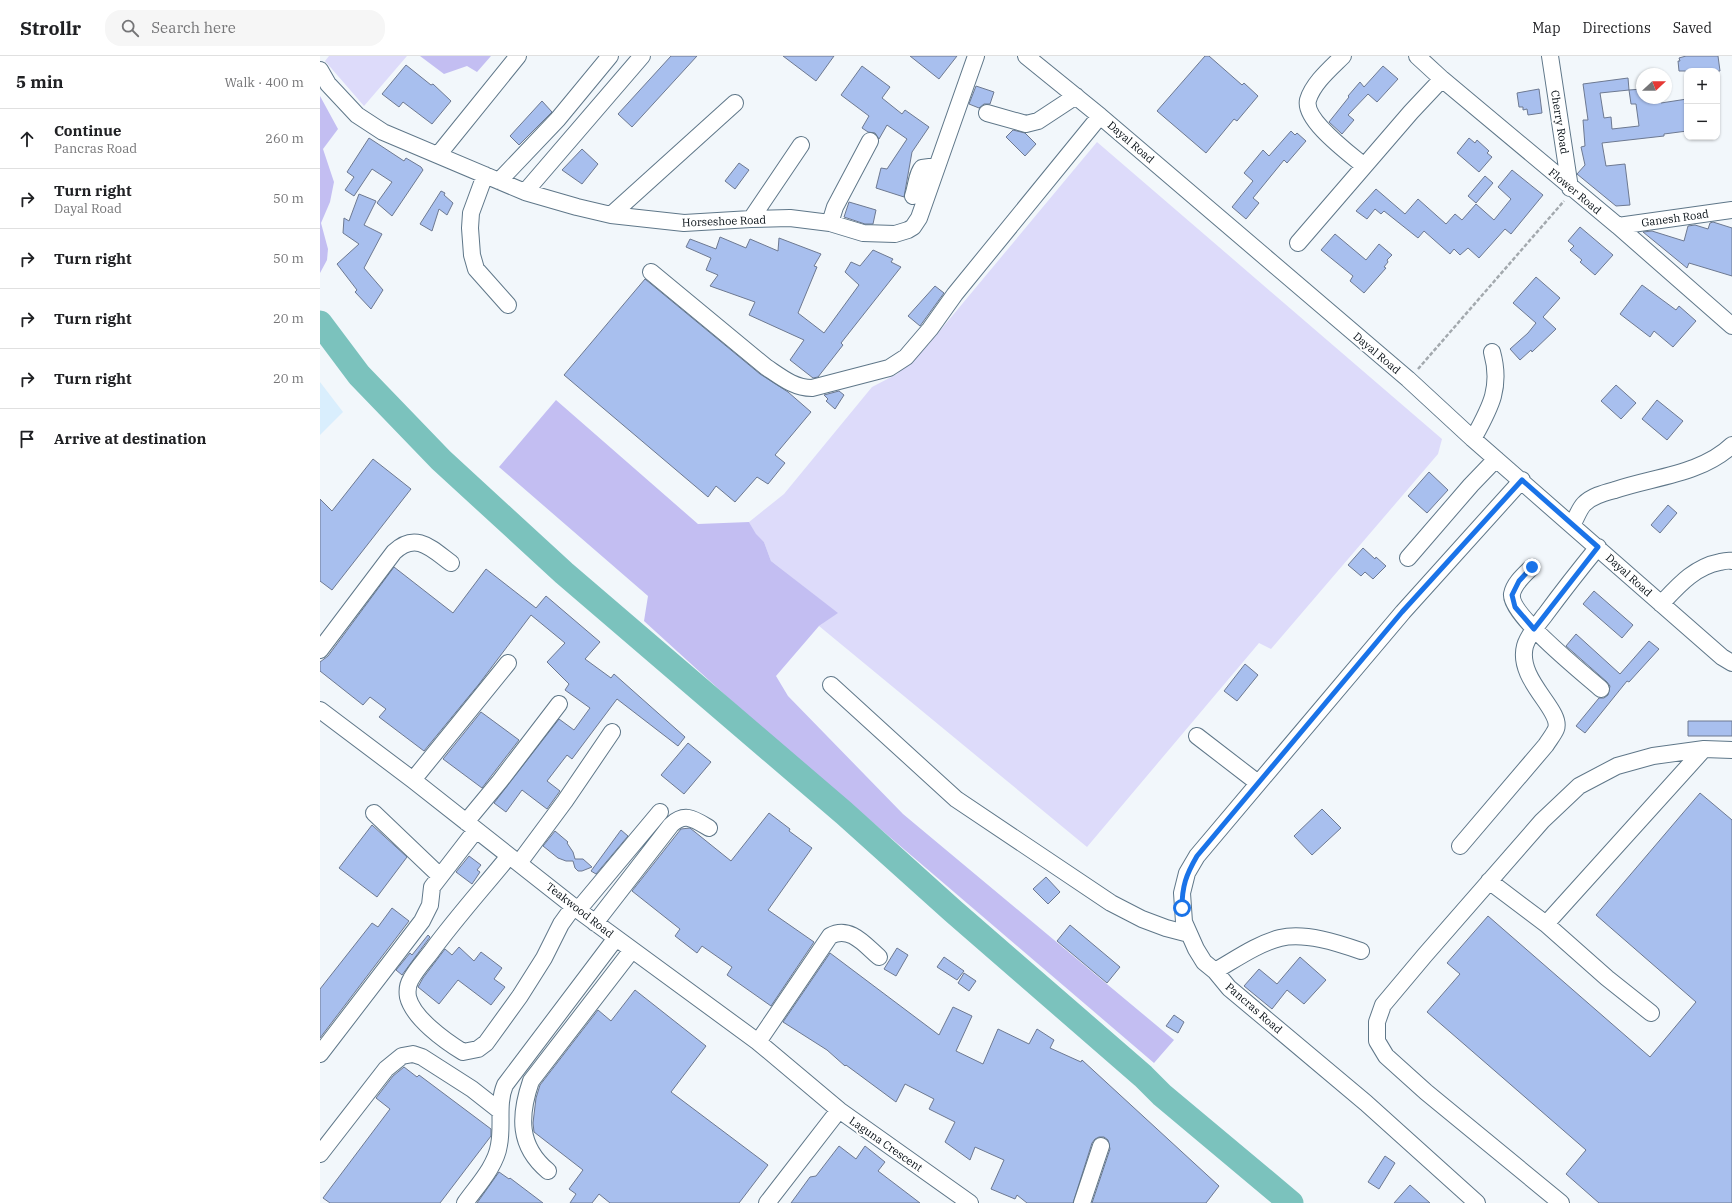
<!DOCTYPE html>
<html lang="en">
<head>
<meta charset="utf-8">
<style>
  body { margin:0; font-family:"IBM Plex Serif",serif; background:#f6f6f6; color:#202124 }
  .controls { position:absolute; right:12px; top:12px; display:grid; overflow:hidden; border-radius:8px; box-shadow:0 1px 3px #0004 }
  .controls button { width:36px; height:36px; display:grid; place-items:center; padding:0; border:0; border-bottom:1px solid #e0e0e0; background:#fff; color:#202124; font:20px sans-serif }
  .compass { position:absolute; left:1316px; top:12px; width:36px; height:36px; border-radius:50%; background:#fff; box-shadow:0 1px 3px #0004; rotate:68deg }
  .stop { position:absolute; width:12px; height:12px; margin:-9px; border:3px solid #1a73e8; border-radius:50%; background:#fff }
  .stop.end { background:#1a73e8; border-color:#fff; box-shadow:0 1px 4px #0008 }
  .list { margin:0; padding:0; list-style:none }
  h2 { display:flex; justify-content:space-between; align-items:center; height:52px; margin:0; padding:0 16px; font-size:17px }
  h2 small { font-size:13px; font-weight:400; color:#757577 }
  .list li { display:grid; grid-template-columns:26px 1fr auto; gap:12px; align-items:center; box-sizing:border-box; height:60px; padding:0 16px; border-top:1px solid #e0e0e0 }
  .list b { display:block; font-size:15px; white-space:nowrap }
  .list p { margin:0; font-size:13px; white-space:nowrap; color:#757577 }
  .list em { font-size:13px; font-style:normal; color:#757577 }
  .icon { flex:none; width:22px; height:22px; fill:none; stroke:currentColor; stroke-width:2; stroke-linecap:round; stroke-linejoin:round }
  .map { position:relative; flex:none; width:1412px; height:1147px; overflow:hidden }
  header { display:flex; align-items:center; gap:24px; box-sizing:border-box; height:56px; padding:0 20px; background:#fff; border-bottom:1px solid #e0e0e0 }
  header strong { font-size:19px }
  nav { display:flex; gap:22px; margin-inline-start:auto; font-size:14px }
  .search { width:280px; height:36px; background:#f6f6f6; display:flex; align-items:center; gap:10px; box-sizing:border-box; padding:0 14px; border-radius:16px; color:#757577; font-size:15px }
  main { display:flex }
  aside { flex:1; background:#fff }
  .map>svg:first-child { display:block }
  .built { fill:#d9eefd }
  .green { fill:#dddbfa }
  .forest { fill:#c3bef2 }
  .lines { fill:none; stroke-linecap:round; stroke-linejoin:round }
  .river { stroke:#7bc2bd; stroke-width:25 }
  .building { fill:#a8bfee; stroke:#6d7991 }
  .minor-casing { stroke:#5f7789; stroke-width:18 }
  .path { stroke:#a3a9ae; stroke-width:2.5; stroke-dasharray:4 2; stroke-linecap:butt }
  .minor { stroke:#fff; stroke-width:16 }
  .route { stroke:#1a73e8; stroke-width:5 }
  .labels { text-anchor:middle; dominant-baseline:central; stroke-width:4; stroke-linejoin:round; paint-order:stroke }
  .street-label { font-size:11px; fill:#060e14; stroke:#fff }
</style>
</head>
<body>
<header>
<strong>Strollr</strong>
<div class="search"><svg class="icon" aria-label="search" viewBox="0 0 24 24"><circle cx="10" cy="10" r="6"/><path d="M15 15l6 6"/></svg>Search here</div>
<nav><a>Map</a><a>Directions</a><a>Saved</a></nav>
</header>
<main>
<aside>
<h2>5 min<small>Walk · 400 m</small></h2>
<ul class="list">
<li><svg class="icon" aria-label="ahead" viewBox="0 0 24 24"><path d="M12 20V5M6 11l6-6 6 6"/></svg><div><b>Continue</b><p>Pancras Road</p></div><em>260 m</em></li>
<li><svg class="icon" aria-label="right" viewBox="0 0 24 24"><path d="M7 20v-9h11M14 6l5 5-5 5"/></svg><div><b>Turn right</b><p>Dayal Road</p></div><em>50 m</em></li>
<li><svg class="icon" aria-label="right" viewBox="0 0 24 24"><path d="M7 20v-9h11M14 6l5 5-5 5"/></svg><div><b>Turn right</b></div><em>50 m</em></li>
<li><svg class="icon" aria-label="right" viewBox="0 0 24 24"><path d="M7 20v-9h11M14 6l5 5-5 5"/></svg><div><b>Turn right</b></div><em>20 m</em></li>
<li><svg class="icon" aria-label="right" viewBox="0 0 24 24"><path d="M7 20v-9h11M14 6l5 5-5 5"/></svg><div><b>Turn right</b></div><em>20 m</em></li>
<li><svg class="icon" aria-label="arrive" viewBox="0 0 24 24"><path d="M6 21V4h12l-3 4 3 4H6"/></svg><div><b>Arrive at destination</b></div></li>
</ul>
</aside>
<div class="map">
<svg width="1412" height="1147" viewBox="0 0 1412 1147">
  <rect width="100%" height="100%" fill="#f2f7fb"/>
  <path class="built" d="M0,326L23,356L0,379Z"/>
  <path class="green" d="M9,0H87L44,50L5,5Z
    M777,86L1122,383L1118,398L951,593L939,587L767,791L499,570L517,557L451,505L444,486L436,479L429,466L464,438L552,331L577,318L608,289Z"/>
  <path class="forest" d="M100,0H171L157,16L147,10L124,18Z
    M0,40L18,73L3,93L14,126L10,146L1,167L8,193L7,204L0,217Z
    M236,344L378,468L429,466L436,478L444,486L451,505L518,557L499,570L456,620L468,640L583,758L854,984L834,1007L426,658L324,565L328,540L179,411Z"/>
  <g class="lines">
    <path class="river" d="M0,267L39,319L121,404L244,517L524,757L633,855L823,1020L842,1039L971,1147"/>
  </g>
  <path class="building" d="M351,0H377L312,71L298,58Z
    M463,0H514L496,25Z
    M590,0H637L619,23Z
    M885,0H889L922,29L924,27L938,40L917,65L914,63L886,97L837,55Z
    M1366,0H1398L1400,15H1359L1358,5H1360L1359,2Z
    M86,9L111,29L113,28L131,45L112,68L83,46L79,51L62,38Z
    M542,10L570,31L562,42L582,58L585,54L609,71L592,96L584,141L556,132L561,112L567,113L587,83L567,69L559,83L555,77L548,76L542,72L549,60L521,39Z
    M1063,10L1078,23L1057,46L1048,38L1028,59L1034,64L1022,78L1009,66L1029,41L1028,40L1040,26L1044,31Z
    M1308,22L1309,34L1280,37L1284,62L1291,61L1292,73L1319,70L1316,48H1311L1309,34L1322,33V42H1340L1341,47L1367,43V75L1344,78V80L1282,87L1286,110L1305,108L1310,149L1296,150L1257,118L1265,109L1261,91L1265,90L1263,64H1268L1263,28Z
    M656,30L674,36L670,48H664L659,52L649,48Z
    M1219,33L1222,57L1208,59L1207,53L1203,54V51H1199L1197,37Z
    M222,45L232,56L199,89L190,80Z
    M693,74L705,77L716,88L705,100L686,81Z
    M971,75L975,79L977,77L986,85L967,107L964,104L933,142L939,147L926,163L912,151L933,125L924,117L943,94L949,100Z
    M49,82L84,105L86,102L101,111L103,114L72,160L57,147L72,126L52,113L34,140L25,134L34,121L27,116Z
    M1149,82L1155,87L1157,84L1169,95L1167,97L1172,101L1159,116L1137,97Z
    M262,93L278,108L262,128L242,114Z
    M419,107L429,114L415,133L405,125Z
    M1192,114L1223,139L1191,178L1185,173L1159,202L1148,192L1140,199L1134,193L1130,198L1104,175L1098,182L1064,155L1061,158L1055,153L1047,163L1036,155L1056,133L1085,158L1098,143L1126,168L1135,158L1142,164L1156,148L1174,164L1191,143L1178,131Z
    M1165,120L1173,127L1156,147L1148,140Z
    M121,135L125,137L124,139L133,147L127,159L119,153L112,175L100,168Z
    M39,138L56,145L44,169L62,178L44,212L63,234L51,253L35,236L37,234L17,208L39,188L23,177L24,162L29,165Z
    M529,146L556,154L553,168H545L524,161Z
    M1393,166L1412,172V220L1369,207L1367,212L1323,176L1332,175L1364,185L1368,170L1375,169L1388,173L1390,167Z
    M1260,171L1293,199L1275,219L1260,206L1262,204L1250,194L1254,190L1248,185Z
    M1015,178L1046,204L1059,188L1072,199L1067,204L1068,206L1064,211L1066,212L1044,237L1030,225L1033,220L1001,194Z
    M400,181L426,192L430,183L458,195L459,182L501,198L494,210L497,211L478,257L504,277L539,229L525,216L531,206L540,210L553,194L573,203L571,206L581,211L521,287L523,289L498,321L493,322L470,304L484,284L429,259L435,246L390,230L398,219L386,214L391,202L366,191L370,183L396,193Z
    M1216,221L1240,242L1223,261L1236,273L1212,296L1211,294L1200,304L1190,293L1208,277L1216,267L1193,247Z
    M325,223L440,318L468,336L491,356L455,399L465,407L448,428L437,421L415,446L396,430L388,441L244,319Z
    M1322,229L1356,254L1359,250L1376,265L1353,291L1334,275L1330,281L1300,258Z
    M615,230L624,237L600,270L588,260Z
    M1296,329L1316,347L1301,363L1281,345Z
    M519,335L524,339L515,353L506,345L508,343L504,339Z
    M1337,344L1363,365L1347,384L1322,363Z
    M53,403L91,433L12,534L0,525V443L12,455Z
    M1109,416L1128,434L1107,457L1088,440Z
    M1348,449L1357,457L1340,477L1331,469Z
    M1043,492L1055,503L1056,501L1066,510L1053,523L1045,516L1041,520L1028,509Z
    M74,511L133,557L166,513L216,552L226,540L280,586L265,603L291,622L294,618L365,681L358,690L297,643L252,703L247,699L227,725L240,735L227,753L202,734L186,756L174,747L239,663L254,674L270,652L245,634L249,628L227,606L245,587L211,559L159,628L104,695L59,661L66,653L50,641L43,649L0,615V606L8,600Z
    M1274,535L1313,569L1302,582L1263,548Z
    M1256,578L1300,618L1329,585L1339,593L1309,626L1307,625L1265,677L1256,670L1279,642H1284L1288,639L1290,630L1287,626L1246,590Z
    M925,608L938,619L917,645L904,635Z
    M161,656L199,684L162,732L123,703Z
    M1368,665H1412V680H1368Z
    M368,687L391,706L364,738L341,719Z
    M1380,737L1412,764V1147H1279L1246,1118L1266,1094L1107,956L1140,918L1127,907L1168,860L1330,1001L1376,946L1276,859Z
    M1002,753L1021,772L992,799L974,780Z
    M449,757L470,773L469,775L492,792L448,854L494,886L451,950L407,919L412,911L382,890L377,897L355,880L360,873L312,835L361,773L370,772L411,805Z
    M52,769L87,801L57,841L19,812Z
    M301,774L308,780L276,818L271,815Z
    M235,775L248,786L247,787L253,796L255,803H263L272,811L262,815H258L255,812L253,805H246L238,802L223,790Z
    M149,800L161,809L157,814L160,816L152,828L136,816Z
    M726,821L740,836L728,848L713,833Z
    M72,852L89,865L0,982V933L52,867L58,871Z
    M750,869L800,911L787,927L737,885Z
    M108,879L110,881L82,919L76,914L90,897L92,899Z
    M139,891L154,905L161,896L182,912L174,923L185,931L171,949L138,924L119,948L98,931L103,922L125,893L132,899Z
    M577,892L588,899L576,920L564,913Z
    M510,897L619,979L633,951L652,960L636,995L663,1008L678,973L709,988L717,973L734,984L730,992L761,1006L762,1004L899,1130L886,1147H772L790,1093L788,1084L784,1081H779L775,1083L772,1087L753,1147H707L697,1139L695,1143L671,1133L684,1104L655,1091L650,1104L625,1086L635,1066L609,1053L614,1043L585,1028L576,1046L526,1009L525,1010L507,994L463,966Z
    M624,901L644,915L637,924L617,911Z
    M980,901L1006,924L984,948L967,934L952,953L924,930L939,913L957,928Z
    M644,917L656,925L649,935L638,927Z
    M315,934L386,990L351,1036L448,1109L419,1147H290L279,1138L272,1147H250L256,1138L249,1133L263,1114L214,1076L213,1067L216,1042L220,1029L278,954L291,965Z
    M854,959L864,966L858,977L846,970Z
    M84,1011L97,1021L99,1019L171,1073V1080L120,1147H10L3,1142L70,1053L56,1042L73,1020Z
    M519,1090L536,1103L545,1090L565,1106L558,1115L600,1147H471L490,1121L496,1120Z
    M1065,1100L1075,1107L1059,1133L1048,1126Z
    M179,1116L189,1123L190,1122L223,1147H157Z
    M1090,1129L1110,1147H1074Z"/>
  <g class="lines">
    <defs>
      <path id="minor" d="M706,0L780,60L1088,323L1153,383L1402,601L1412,607
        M1023,0C1011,12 993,27 988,44C983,64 1030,98 1044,110
        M1097,0L1122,23L1298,170L1412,270
        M1230,0L1250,132
        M0,14L8,28L37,59L63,76L205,136L257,151L291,159L364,167L431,163L470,162L510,167L543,177L575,178L588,174L593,171L599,162L656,0
        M667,57L706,68L718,65L756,40
        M118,99L198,0
        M165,119L151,157L150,172L152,199L156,213L188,249
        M179,125L238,63L290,0
        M205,136L322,0
        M593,140C596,132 597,117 602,112L617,110
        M291,159L415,47
        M431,163L481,89
        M510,167L515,151L550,85
        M1298,170L1412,154
        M978,187L1091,56L1122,23
        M331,216L446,311C461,321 474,332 492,332L569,312L586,301L610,273L635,238L780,60
        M1153,383C1170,352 1182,332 1172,296
        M1252,469C1256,463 1259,453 1264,448C1272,440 1284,437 1295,434C1333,421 1382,418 1412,389
        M1088,502L1151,429L1176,403
        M1212,511C1205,518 1194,527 1192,538C1189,558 1264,618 1281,633
        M1341,548C1358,530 1374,511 1400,506C1404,505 1408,504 1412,505
        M0,594L74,496C96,475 112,493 131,507
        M511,629L636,743L791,847L822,863L846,872L869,878
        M0,654L93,724L258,854L438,986L519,1054L650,1147
        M877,680L938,727
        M93,724L188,607
        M54,757L120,820
        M146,766L180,725L239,648
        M1140,790L1226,689C1229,684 1234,678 1236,673C1243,654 1196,624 1205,590C1208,579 1218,568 1225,559C1242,536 1260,513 1278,491
        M189,800C163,832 135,863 111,896C104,905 96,914 91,923C88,928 87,935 88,941C93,962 125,985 143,996L158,993L166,987L200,940L224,902L241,868L254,850
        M199,807L245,745L292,676
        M1169,825L1226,868L1287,922L1331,957
        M258,854L340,756
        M275,867L351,769C365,756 374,763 389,772
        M1226,868L1384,693
        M895,915C916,903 937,888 960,882C985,876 1018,887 1041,895
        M438,986L510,880C530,869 545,889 559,901
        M0,998L102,865L110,849L112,831L156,774
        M0,1098L66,1013L82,1000L93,998L102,1001L152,1033L180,1055
        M228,1115C198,1090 199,1060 211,1025L312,894
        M145,1147C157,1130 176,1110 179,1089C183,1069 177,1048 185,1029L296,882
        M447,1147L519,1054
        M762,1147L781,1090
        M1157,1147L1046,1047L909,932L895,915L884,906L876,893L864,866L862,837L867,817L877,800L1083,556L1202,424
        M1241,1147L1106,1036L1066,1000L1057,985V966L1063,949L1105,899L1222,765L1259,730L1297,710L1333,700L1384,693L1412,694"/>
    </defs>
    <use href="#minor" class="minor-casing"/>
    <path class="path" d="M1098,313L1244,145"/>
    <use href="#minor" class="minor"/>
  </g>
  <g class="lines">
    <path class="route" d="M862,852C862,830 866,819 877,800L1082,556L1202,424L1278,491L1214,573L1195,551L1192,539L1199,525L1212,511"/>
  </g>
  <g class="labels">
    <g class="street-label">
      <text transform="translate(1240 66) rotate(81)">Cherry Road</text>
      <text transform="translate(811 86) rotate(41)">Dayal Road</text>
      <text transform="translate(1255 135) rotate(40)">Flower Road</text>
      <text transform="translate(1355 162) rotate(-8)">Ganesh Road</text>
      <text transform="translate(404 165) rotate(-2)">Horseshoe Road</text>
      <text transform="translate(1057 297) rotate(40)">Dayal Road</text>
      <text transform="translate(1309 519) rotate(42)">Dayal Road</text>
      <text transform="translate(260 854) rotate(38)">Teakwood Road</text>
      <text transform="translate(934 952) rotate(41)">Pancras Road</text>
      <text transform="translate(566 1088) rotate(35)">Laguna Crescent</text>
    </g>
  </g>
</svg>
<div class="controls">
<button>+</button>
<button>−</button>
</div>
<svg class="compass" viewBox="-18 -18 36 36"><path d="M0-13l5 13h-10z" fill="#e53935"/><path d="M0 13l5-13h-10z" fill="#757577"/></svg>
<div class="stop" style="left:862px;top:852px"></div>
<div class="stop end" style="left:1212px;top:511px"></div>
</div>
</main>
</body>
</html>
